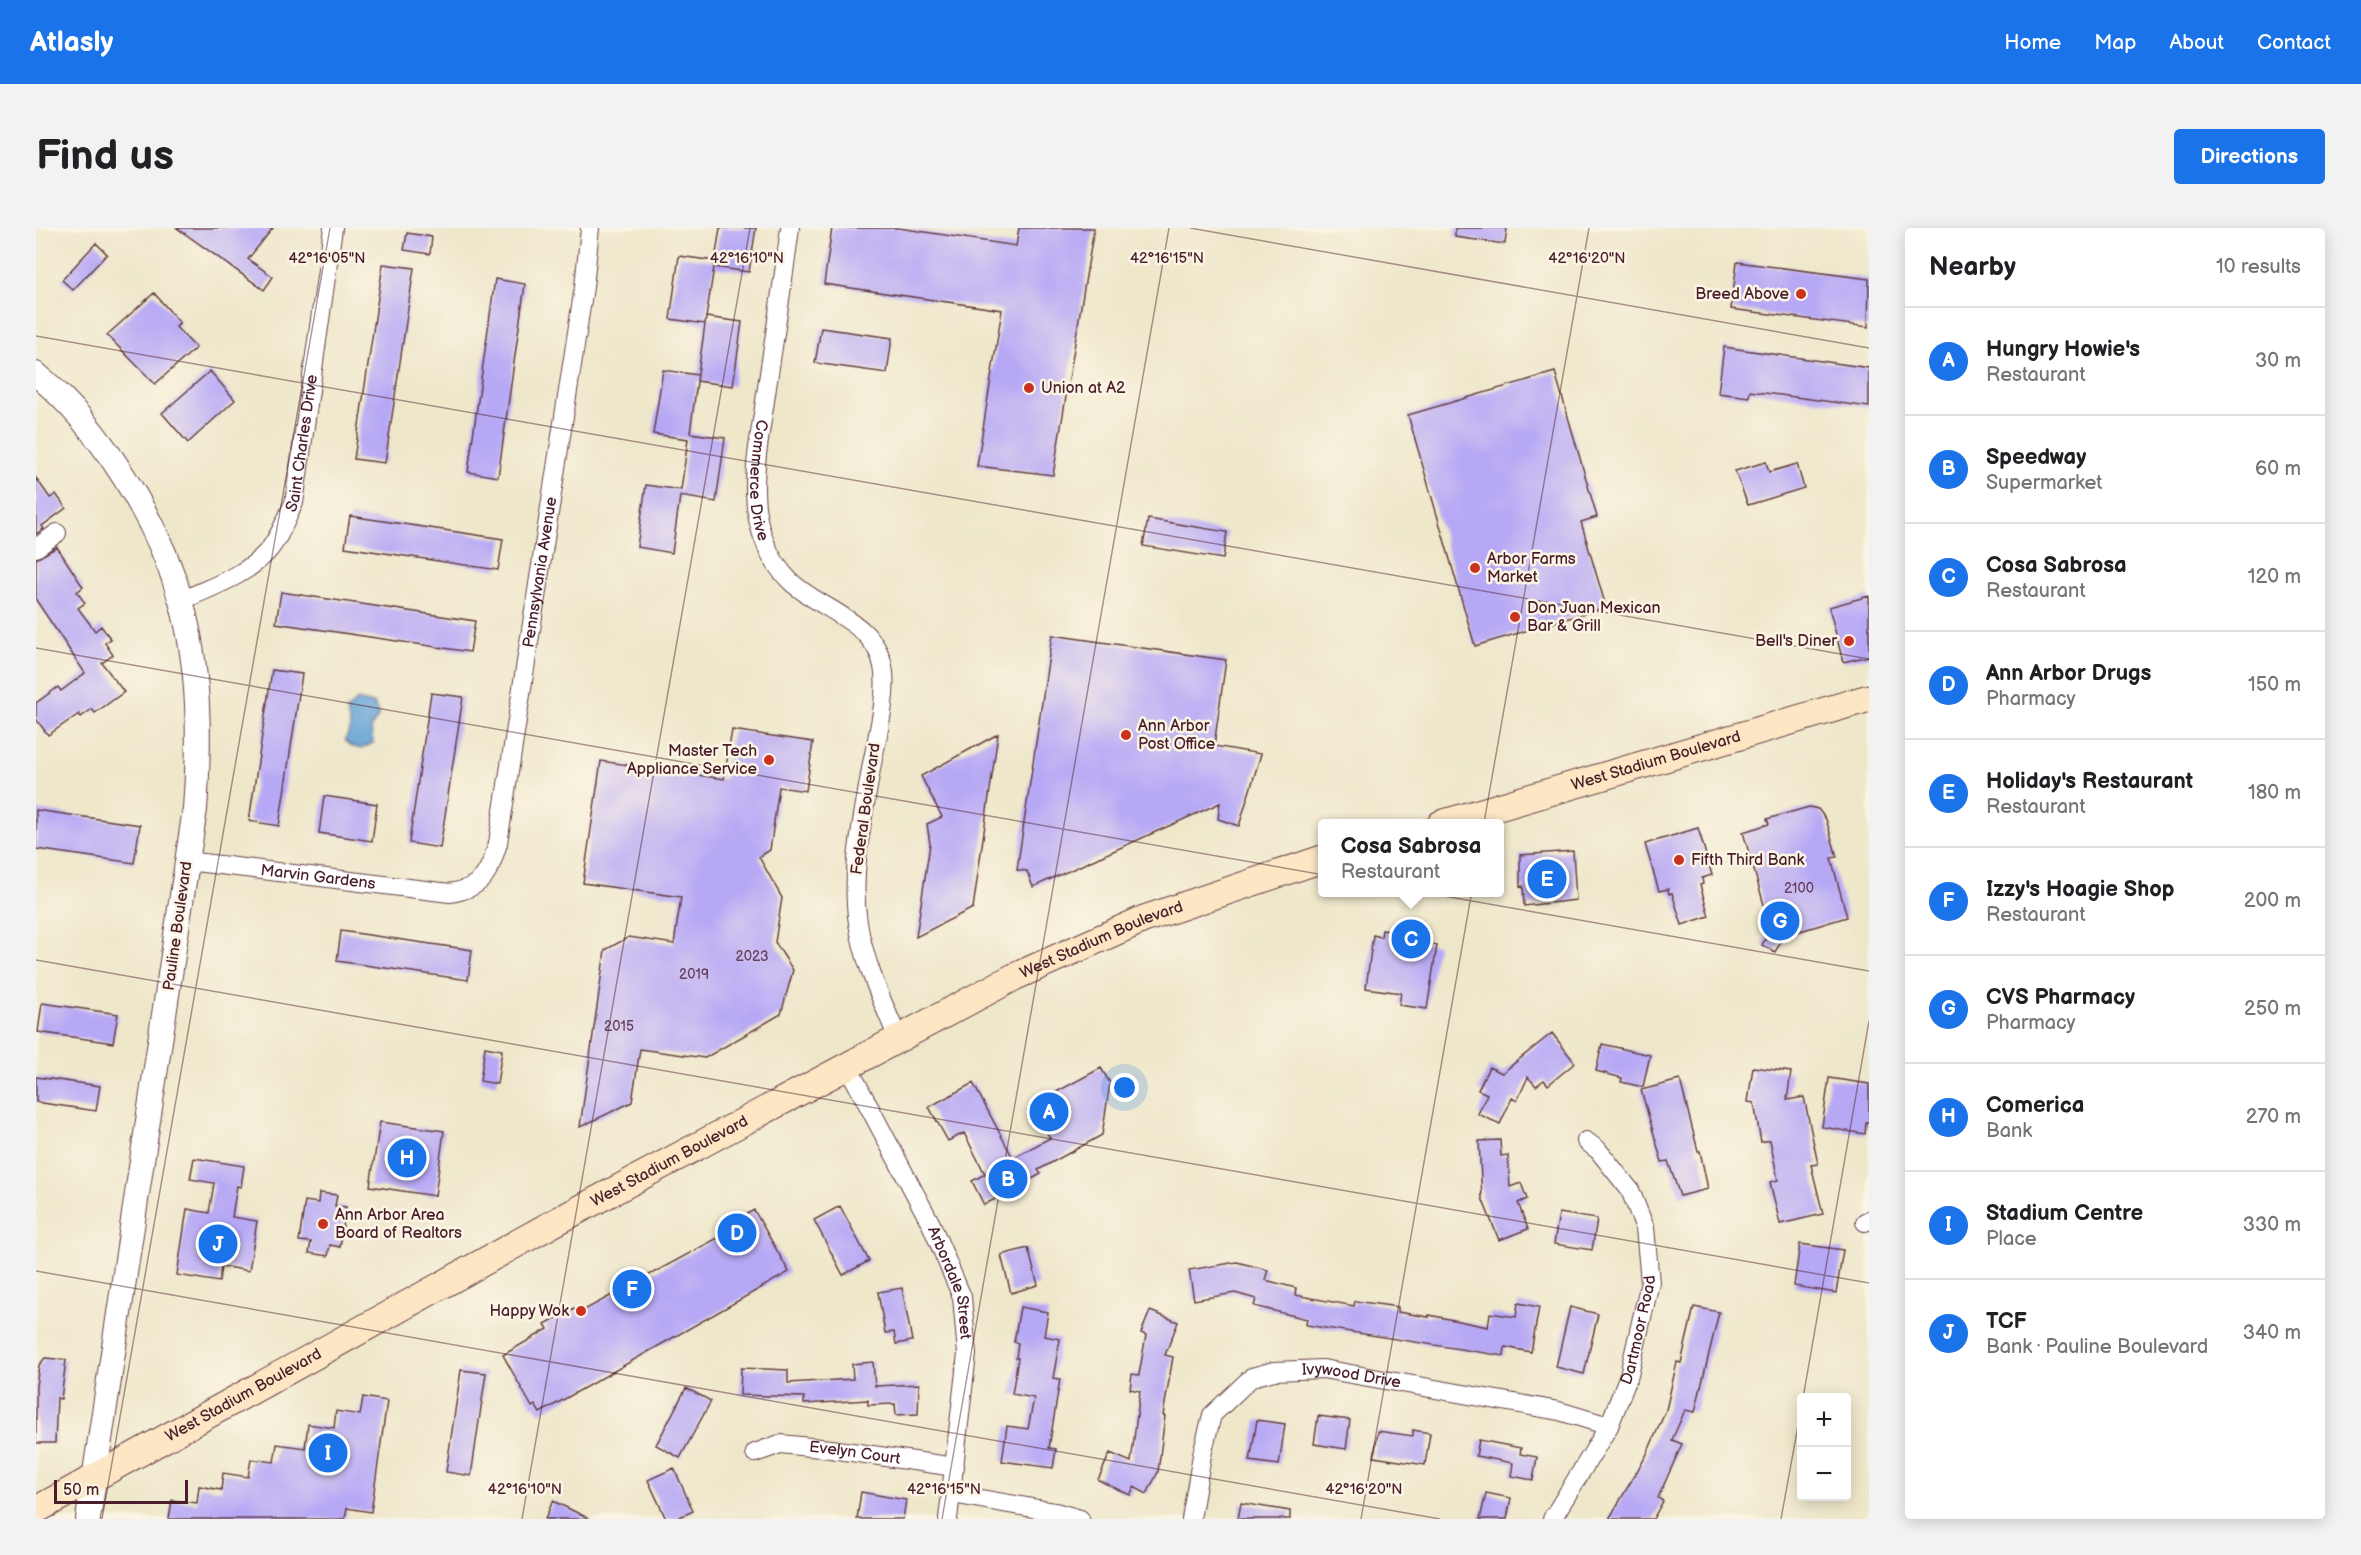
<!DOCTYPE html>
<html lang="en">
<head>
<meta charset="utf-8">
<style>
  body { margin:0; font-family:"Balsamiq Sans",sans-serif; background:#f2f2f2; color:#202124 }
  .controls { position:absolute; right:18px; bottom:18px; display:grid; overflow:hidden; border-radius:6px; box-shadow:0 3px 15px #0003 }
  .controls button { width:54px; height:54px; display:grid; place-items:center; padding:0; border:0; border-bottom:2px solid #e0e0e0; background:#fff; color:#202124; font:30px sans-serif }
  .scale { position:absolute; left:18px; bottom:15px; width:134px; box-sizing:border-box; padding-left:6px; border:3px solid #4a1f2b; border-top:0; font-size:16px; line-height:21px; white-space:nowrap; color:#4a1f2b; -webkit-text-stroke:4px #fcf5e5; paint-order:stroke }
  .you { position:absolute; left:1089px; top:860px; width:21px; height:21px; margin:-15px; border:4px solid #fff; border-radius:50%; background:#1a73e8; box-shadow:0 0 0 9px #1a73e833 }
  .badge { display:grid; place-items:center; width:39px; height:39px; border-radius:50%; background:#1a73e8; color:#fff; font-size:20px; font-weight:700 }
  .pin { position:absolute; translate:-50% -50%; border:3px solid #fff; box-shadow:0 2px 6px #0006 }
  .popup { position:absolute; left:1282px; top:591px; width:186px; height:78px; box-sizing:border-box; display:grid; place-content:center; border-radius:6px; background:#fff; filter:drop-shadow(0 2px 4px #0005); font-size:20px; white-space:nowrap; color:#757577 }
  .popup b { font-size:22px; color:#202124 }
  .popup::after { content:''; position:absolute; left:50%; top:100%; margin-left:-12px; border:12px solid transparent; border-top-color:#fff }
  .list { margin:0; padding:0; list-style:none }
  h2 { display:flex; justify-content:space-between; align-items:center; height:78px; margin:0; padding:0 24px; font-size:26px }
  h2 small { font-size:20px; font-weight:400; color:#757577 }
  .list li { display:grid; grid-template-columns:39px 1fr auto; gap:18px; align-items:center; box-sizing:border-box; height:108px; padding:0 24px; border-top:2px solid #e0e0e0 }
  .list b { display:block; font-size:22px; white-space:nowrap }
  .list p { margin:0; font-size:20px; white-space:nowrap; color:#757577 }
  .list em { font-size:20px; font-style:normal; color:#757577 }
  .map { position:relative; flex:none; width:1833px; height:1291px; overflow:hidden; border-radius:6px }
  header { display:flex; align-items:center; gap:36px; box-sizing:border-box; height:84px; padding:0 30px; background:#1a73e8; color:#fff }
  header strong { font-size:28px }
  nav { display:flex; gap:33px; margin-inline-start:auto; font-size:21px }
  .intro { display:flex; align-items:center; justify-content:space-between; box-sizing:border-box; height:144px; padding:0 36px }
  h1 { margin:0; font-size:42px }
  .button { padding:15px 27px; border-radius:6px; background:#1a73e8; color:#fff; font-size:21px; font-weight:700 }
  main { display:flex; gap:36px; padding:0 36px }
  aside { flex:1; background:#fff; border-radius:6px; box-shadow:0 3px 15px #0003 }
  .map>svg:first-child { display:block }
  .water { fill:#66a4d7; stroke:#586281; stroke-width:1.5 }
  .building { fill:#b7a8f5 }
  .lines { fill:none; stroke-linecap:round; stroke-linejoin:round }
  .minor-casing { stroke:#633d43; stroke-width:20 }
  .tertiary-casing { stroke:#633d43; stroke-width:26 }
  .secondary-casing { stroke:#633d43; stroke-width:29 }
  .minor { stroke:#fff; stroke-width:18 }
  .tertiary { stroke:#fff; stroke-width:24 }
  .secondary { stroke:#fce6c4; stroke-width:27 }
  .ticks { fill:none; stroke:#4a1f2b; stroke-width:1.5; stroke-opacity:0.45 }
  .poi-dot { fill:#c8321e; stroke:#fcf5e5; stroke-width:2 }
  .labels { text-anchor:middle; dominant-baseline:central; stroke-width:5; stroke-linejoin:round; paint-order:stroke }
  .number-label { font-size:14px; fill:#65415e }
  .poi-label { font-size:16px; fill:#4a1f2b; stroke:#fcf5e5; text-anchor:start }
  .street-label { font-size:16px; fill:#4a1f2b; stroke:#fcf5e5 }
  .ticks-label { font-size:15px; text-anchor:middle; fill:#4a1f2b; stroke:#fcf5e5; stroke-width:5; stroke-linejoin:round; paint-order:stroke }
</style>
</head>
<body>
<header>
<strong>Atlasly</strong>
<nav><a>Home</a><a>Map</a><a>About</a><a>Contact</a></nav>
</header>
<div class="intro"><h1>Find us</h1><a class="button">Directions</a></div>
<main>
<div class="map">
<svg width="1833" height="1291" viewBox="0 0 1833 1291">
  <rect width="100%" height="100%" fill="#fcf5e5"/>
  <filter id="ink" filterUnits="userSpaceOnUse"><feTurbulence type="fractalNoise" baseFrequency=".0167" numOctaves="2"/><feDisplacementMap in="SourceGraphic" scale="12" xChannelSelector="R" yChannelSelector="G"/><feConvolveMatrix kernelMatrix="1 2 1 2 8 2 1 2 1" color-interpolation-filters="sRGB"/></filter>
  <filter id="wash" filterUnits="userSpaceOnUse"><feTurbulence type="fractalNoise" baseFrequency=".008" numOctaves="4" result="noise"/><feDisplacementMap in="SourceGraphic" scale="24" xChannelSelector="R" yChannelSelector="G"/><feGaussianBlur stdDeviation="1.35" result="paint"/><feColorMatrix in="noise" values="0 0 0 0 0 0 0 0 0 0 0 0 0 0 0 0 0 1.4 0 .05"/><feComposite in="paint" operator="in"/></filter>
  <g filter="url(#wash)">
    <rect width="100%" height="100%" fill="#eee7ca"/>
    <path class="water" d="M321,472L338,476L343,487L335,500L337,515L325,521L315,518L309,512L314,500L311,482Z"/>
    <g id="blocks">
      <path class="building" d="M141,0H237L212,31L237,49L228,62Z
        M684,0H720L713,44L678,39Z
        M796,0H863L980,18L983,0H1058L1017,247L941,238L966,82L788,56Z
        M1419,0H1471L1469,16L1419,9Z
        M371,5L396,9L394,26L368,22Z
        M60,15L71,26L37,62L26,52Z
        M643,28L679,33L669,96L634,91Z
        M1701,34L1833,51L1832,99L1695,81Z
        M347,36L378,40L349,235L318,231Z
        M459,51L489,56L462,249L432,244Z
        M118,65L144,95L140,99L160,120L119,156L71,107Z
        M670,89L706,94L697,158L661,153Z
        M785,100L856,110L851,145L779,135Z
        M1688,119L1833,140V179L1714,163L1713,169L1682,165Z
        M627,142L662,147L654,205L689,210L680,274L644,268L636,325L601,319L610,257L645,262L652,211L617,206Z
        M174,143L199,172L152,215L126,185Z
        M1519,144L1561,289L1545,294L1570,379L1439,418L1372,187Z
        M1730,234L1733,244L1761,236L1768,260L1712,277L1699,243Z
        M0,250L14,270L20,266L30,280L6,298L8,301L0,306Z
        M314,288L467,311L462,342L309,319Z
        M1112,291L1191,304L1187,331L1107,318Z
        M21,319L47,359L41,364L49,375L42,380L59,403L65,398L75,411L69,415L77,427L66,435L88,464L59,485L56,481L45,489L43,486L12,507L0,491V475L22,459L25,463L49,445L0,372V331Z
        M245,364L439,393L434,424L240,395Z
        M1833,368V428L1807,434L1793,379Z
        M1016,407L1190,432L1178,518L1225,526L1203,598L1182,591L1184,575L997,659L991,643L981,642Z
        M236,442L266,446L243,598L213,593Z
        M395,465L427,469L404,620L373,615Z
        M696,502L777,514L770,563L743,559L734,622L723,629L746,670L739,714L757,742L745,786L669,830L604,821L596,874L544,899L569,722L593,709L638,716L645,669L547,655L565,533L688,551Z
        M962,506L937,680L880,709L894,616L891,596L906,589L885,548Z
        M288,568L341,576L336,613L283,605Z
        M1773,579L1782,581L1790,591L1801,629L1795,630L1811,689L1748,708L1739,724L1726,717L1735,701L1707,604L1733,596L1731,591Z
        M0,582L104,597L98,635L0,621Z
        M1662,600L1676,647L1666,650L1667,656L1664,657L1673,688L1646,697L1636,665L1633,666L1632,661L1623,663L1609,616Z
        M1537,623L1540,672L1488,678L1487,658L1484,659V627Z
        M1346,702L1390,708L1389,715L1401,717L1391,781L1363,777L1365,765L1330,760L1337,707L1345,709Z
        M305,703L436,722L432,752L301,733Z
        M6,775L82,786L77,815L2,804Z
        M1516,805L1539,835L1512,857L1508,852L1500,858L1492,849L1481,873L1476,870L1464,896L1442,886L1451,866L1442,862L1453,839L1466,845Z
        M1566,816L1614,827L1607,859L1585,854L1586,850L1560,843Z
        M449,819L466,822L461,856L444,853Z
        M1717,839L1755,844L1751,872L1768,869L1782,936L1775,937L1787,986L1744,996L1734,954L1742,952L1734,912L1725,914L1718,875L1712,874Z
        M1065,840L1074,855L1066,907L1002,942L1005,946L948,977L936,953L949,946L928,905L912,913L893,879L937,855L977,930L1014,910L996,877Z
        M0,849L64,858L60,883L0,874Z
        M1793,850L1833,856V894H1830L1829,906L1786,899Z
        M1644,852L1662,923H1664L1672,961L1644,968L1632,933L1626,934L1605,862Z
        M344,894L408,903L399,968L334,958Z
        M1464,912L1465,928L1472,927L1474,959L1485,955L1491,971L1482,975L1492,1001L1463,1012L1446,970L1443,913Z
        M158,930L208,938L205,959L201,958L196,989L221,993L213,1043L185,1038L183,1054L141,1047L151,981L173,985L178,955L154,951Z
        M283,965L301,967L299,978L310,979L304,1019L294,1017L292,1028L273,1025L275,1014L263,1013L269,973L282,975Z
        M804,978L833,1033L807,1047L778,992Z
        M718,982L753,1044L504,1185L499,1177L496,1179L467,1127L512,1101L509,1096L538,1080L541,1086L691,1005L688,999Z
        M1523,985L1561,991L1556,1022L1518,1016Z
        M1764,1016L1807,1022L1800,1065L1758,1058Z
        M992,1020L1002,1057L975,1065L965,1027Z
        M1201,1034L1232,1042L1229,1052L1260,1060L1259,1067L1318,1078L1319,1073L1362,1079V1084L1393,1089V1087L1452,1099L1454,1085L1480,1089L1482,1075L1503,1079L1495,1124L1469,1119L1468,1128L1270,1097L1271,1091L1218,1078L1220,1071L1199,1065L1158,1072L1153,1042Z
        M866,1060L876,1113L860,1116L858,1104L849,1105L842,1064Z
        M984,1079L1012,1084L1008,1108L1024,1111L1017,1150L1024,1151L1013,1220L1020,1221L1017,1240L966,1233L971,1198L992,1201L998,1170L976,1166L982,1130H980L982,1115L978,1114Z
        M1534,1079L1562,1086L1548,1146L1520,1139Z
        M1658,1079L1683,1084L1659,1184L1649,1182L1636,1212L1646,1216L1622,1270L1627,1273L1617,1291H1573L1610,1228L1630,1182L1641,1134L1645,1135Z
        M1114,1083L1142,1094L1129,1127L1137,1129L1127,1187L1129,1188L1122,1244L1111,1266L1098,1259L1094,1267L1062,1252L1074,1225L1095,1234L1104,1163L1094,1161L1096,1146L1103,1147L1110,1107L1105,1105Z
        M9,1130L30,1132L25,1171L21,1170L19,1215H0V1158L3,1137Z
        M837,1134L839,1158L883,1156L882,1186L860,1187L859,1176L832,1177V1172L768,1176V1169L704,1167L705,1140L752,1142V1155L817,1151L816,1136Z
        M425,1142L450,1145L435,1248L410,1244Z
        M650,1160L675,1173L644,1230L620,1217Z
        M327,1169L351,1173L335,1284L311,1280L309,1291H133L136,1272L161,1275L163,1258L185,1262L187,1245L212,1249L215,1231L238,1234L241,1216L269,1220L272,1196L298,1200L300,1183L324,1187Z
        M1282,1188L1314,1192L1310,1221L1278,1216Z
        M1221,1192L1249,1196L1243,1237L1214,1233Z
        M1377,1202L1394,1205L1389,1237L1338,1229L1342,1203L1377,1208Z
        M1443,1212L1485,1220L1484,1226L1501,1229L1497,1252L1475,1248L1477,1235L1440,1228Z
        M638,1240L657,1283L639,1291H630L612,1252Z
        M825,1264L870,1272L867,1291H821Z
        M1450,1265L1475,1270L1471,1291H1444Z
        M517,1273L554,1291H509Z
        M1205,1275L1254,1283V1291H1202Z"/>
    </g>
  </g>
  <g filter="url(#ink)">
    <use href="#blocks" fill-opacity="0" stroke="#633d43" stroke-width="1.5"/>
    <g class="lines">
      <defs>
        <g id="minor">
          <path id="s1" d="M754,0C747,55 738,111 730,166C725,203 716,241 720,279C723,305 734,333 753,352C783,382 838,392 847,438C853,466 840,513 835,541C827,591 814,644 822,695C828,734 846,773 862,810"/>
          <path d="M0,320L21,305"/>
          <path id="s2" d="M145,373C174,359 208,349 231,324C243,311 250,291 258,275L297,0"/>
          <path id="s3" d="M151,633L414,665C447,660 453,645 462,615L548,59L554,0"/>
          <path id="s4" d="M812,839L895,996L926,1069L931,1126L912,1291"/>
          <path d="M1829,994L1833,992"/>
          <path id="s5" d="M719,1225L744,1216L795,1221L919,1239"/>
          <path d="M916,1266L1019,1284L1044,1291"/>
          <path id="s6" d="M1155,1291L1166,1227L1176,1187L1216,1149L1238,1143L1287,1141L1523,1183L1573,1198"/>
          <path id="s7" d="M1516,1291L1573,1198L1593,1147L1614,1054L1609,1000L1594,962L1562,922L1550,913"/>
        </g>
        <path id="tertiary" d="M0,146C65,199 122,293 145,373C164,440 164,513 159,581L52,1291"/>
        <g id="secondary">
          <path id="s8" d="M1405,596L1833,470"/>
          <path id="s9" d="M0,1282L516,996L978,749L1108,691L1286,631"/>
        </g>
      </defs>
      <use href="#minor" class="minor-casing"/>
      <use href="#tertiary" class="tertiary-casing"/>
      <use href="#secondary" class="secondary-casing"/>
      <use href="#minor" class="minor"/>
      <use href="#tertiary" class="tertiary"/>
      <use href="#secondary" class="secondary"/>
    </g>
  </g>
  <path class="ticks" d="M1154,0L1833,120M0,108L1833,431M0,420L1833,743M0,732L1833,1055M0,1043L1404,1291M1767,1170L1833,793M66,1291L294,0M486,1291L714,0M906,1291L1133,0M1325,1291L1553,0M1745,1291L1766,1176"/>
  <g class="poi-dot">
    <circle cx="1765" cy="66" r="6"/>
    <circle cx="993" cy="160" r="6"/>
    <circle cx="1439" cy="340" r="6"/>
    <circle cx="1479" cy="389" r="6"/>
    <circle cx="1813" cy="413" r="6"/>
    <circle cx="1090" cy="507" r="6"/>
    <circle cx="733" cy="532" r="6"/>
    <circle cx="1643" cy="632" r="6"/>
    <circle cx="287" cy="996" r="6"/>
    <circle cx="545" cy="1083" r="6"/>
  </g>
  <g class="labels">
    <g class="number-label">
      <text x="1763" y="660">2100</text>
      <text x="716" y="728">2023</text>
      <text x="658" y="746">2019</text>
      <text x="583" y="798">2015</text>
    </g>
    <g class="poi-label">
      <text x="1753" y="66" text-anchor="end">Breed Above</text>
      <text x="1005" y="160">Union at A2</text>
      <text x="1451" y="331">Arbor Farms<tspan x="1451" dy="18">Market</tspan></text>
      <text x="1491" y="380">Don Juan Mexican<tspan x="1491" dy="18">Bar &amp; Grill</tspan></text>
      <text x="1801" y="413" text-anchor="end">Bell's Diner</text>
      <text x="1102" y="498">Ann Arbor<tspan x="1102" dy="18">Post Office</tspan></text>
      <text x="721" y="523" text-anchor="end">Master Tech<tspan x="721" dy="18">Appliance Service</tspan></text>
      <text x="1655" y="632">Fifth Third Bank</text>
      <text x="299" y="987">Ann Arbor Area<tspan x="299" dy="18">Board of Realtors</tspan></text>
      <text x="533" y="1083" text-anchor="end">Happy Wok</text>
    </g>
    <g class="street-label">
      <text stroke="none"><textPath href="#s2" startOffset="216">Saint Charles Drive</textPath></text>
      <text stroke="none"><textPath href="#s1" startOffset="255">Commerce Drive</textPath></text>
      <text stroke="none"><textPath href="#s3" startOffset="614">Pennsylvania Avenue</textPath></text>
      <text stroke="none"><textPath href="#s8" startOffset="224">West Stadium Boulevard</textPath></text>
      <text transform="translate(830 581) rotate(-82)">Federal Boulevard</text>
      <text stroke="none"><textPath href="#s3" startOffset="132">Marvin Gardens</textPath></text>
      <text transform="translate(142 698) rotate(-82)">Pauline Boulevard</text>
      <text stroke="none"><textPath href="#s9" startOffset="1209">West Stadium Boulevard</textPath></text>
      <text stroke="none"><textPath href="#s9" startOffset="723">West Stadium Boulevard</textPath></text>
      <text stroke="none"><textPath href="#s4" startOffset="240">Arbordale Street</textPath></text>
      <text stroke="none"><textPath href="#s7" startOffset="210">Dartmoor Road</textPath></text>
      <text stroke="none"><textPath href="#s6" startOffset="262">Ivywood Drive</textPath></text>
      <text stroke="none"><textPath href="#s9" startOffset="237">West Stadium Boulevard</textPath></text>
      <text stroke="none"><textPath href="#s5" startOffset="102">Evelyn Court</textPath></text>
    </g>
  </g>
  <g class="ticks-label">
    <text x="291" y="35">42°16'05"N</text>
    <text x="711" y="35">42°16'10"N</text>
    <text x="1131" y="35">42°16'15"N</text>
    <text x="1551" y="35">42°16'20"N</text>
    <text x="489" y="1266">42°16'10"N</text>
    <text x="908" y="1266">42°16'15"N</text>
    <text x="1328" y="1266">42°16'20"N</text>
  </g>
</svg>
<div class="controls">
<button>+</button>
<button>−</button>
</div>
<div class="scale">50 m</div>
<div class="you"></div>
<div class="pin badge" style="left:1013px;top:884px">A</div>
<div class="pin badge" style="left:972px;top:951px">B</div>
<div class="pin badge" style="left:1375px;top:711px">C</div>
<div class="popup"><b>Cosa Sabrosa</b>Restaurant</div>
<div class="pin badge" style="left:701px;top:1005px">D</div>
<div class="pin badge" style="left:1511px;top:651px">E</div>
<div class="pin badge" style="left:596px;top:1061px">F</div>
<div class="pin badge" style="left:1744px;top:693px">G</div>
<div class="pin badge" style="left:371px;top:930px">H</div>
<div class="pin badge" style="left:292px;top:1225px">I</div>
<div class="pin badge" style="left:182px;top:1016px">J</div>
</div>
<aside>
<h2>Nearby<small>10 results</small></h2>
<ul class="list">
<li><span class="badge">A</span><div><b>Hungry Howie's</b><p>Restaurant</p></div><em>30 m</em></li>
<li><span class="badge">B</span><div><b>Speedway</b><p>Supermarket</p></div><em>60 m</em></li>
<li><span class="badge">C</span><div><b>Cosa Sabrosa</b><p>Restaurant</p></div><em>120 m</em></li>
<li><span class="badge">D</span><div><b>Ann Arbor Drugs</b><p>Pharmacy</p></div><em>150 m</em></li>
<li><span class="badge">E</span><div><b>Holiday's Restaurant</b><p>Restaurant</p></div><em>180 m</em></li>
<li><span class="badge">F</span><div><b>Izzy's Hoagie Shop</b><p>Restaurant</p></div><em>200 m</em></li>
<li><span class="badge">G</span><div><b>CVS Pharmacy</b><p>Pharmacy</p></div><em>250 m</em></li>
<li><span class="badge">H</span><div><b>Comerica</b><p>Bank</p></div><em>270 m</em></li>
<li><span class="badge">I</span><div><b>Stadium Centre</b><p>Place</p></div><em>330 m</em></li>
<li><span class="badge">J</span><div><b>TCF</b><p>Bank · Pauline Boulevard</p></div><em>340 m</em></li>
</ul>
</aside>
</main>
</body>
</html>
